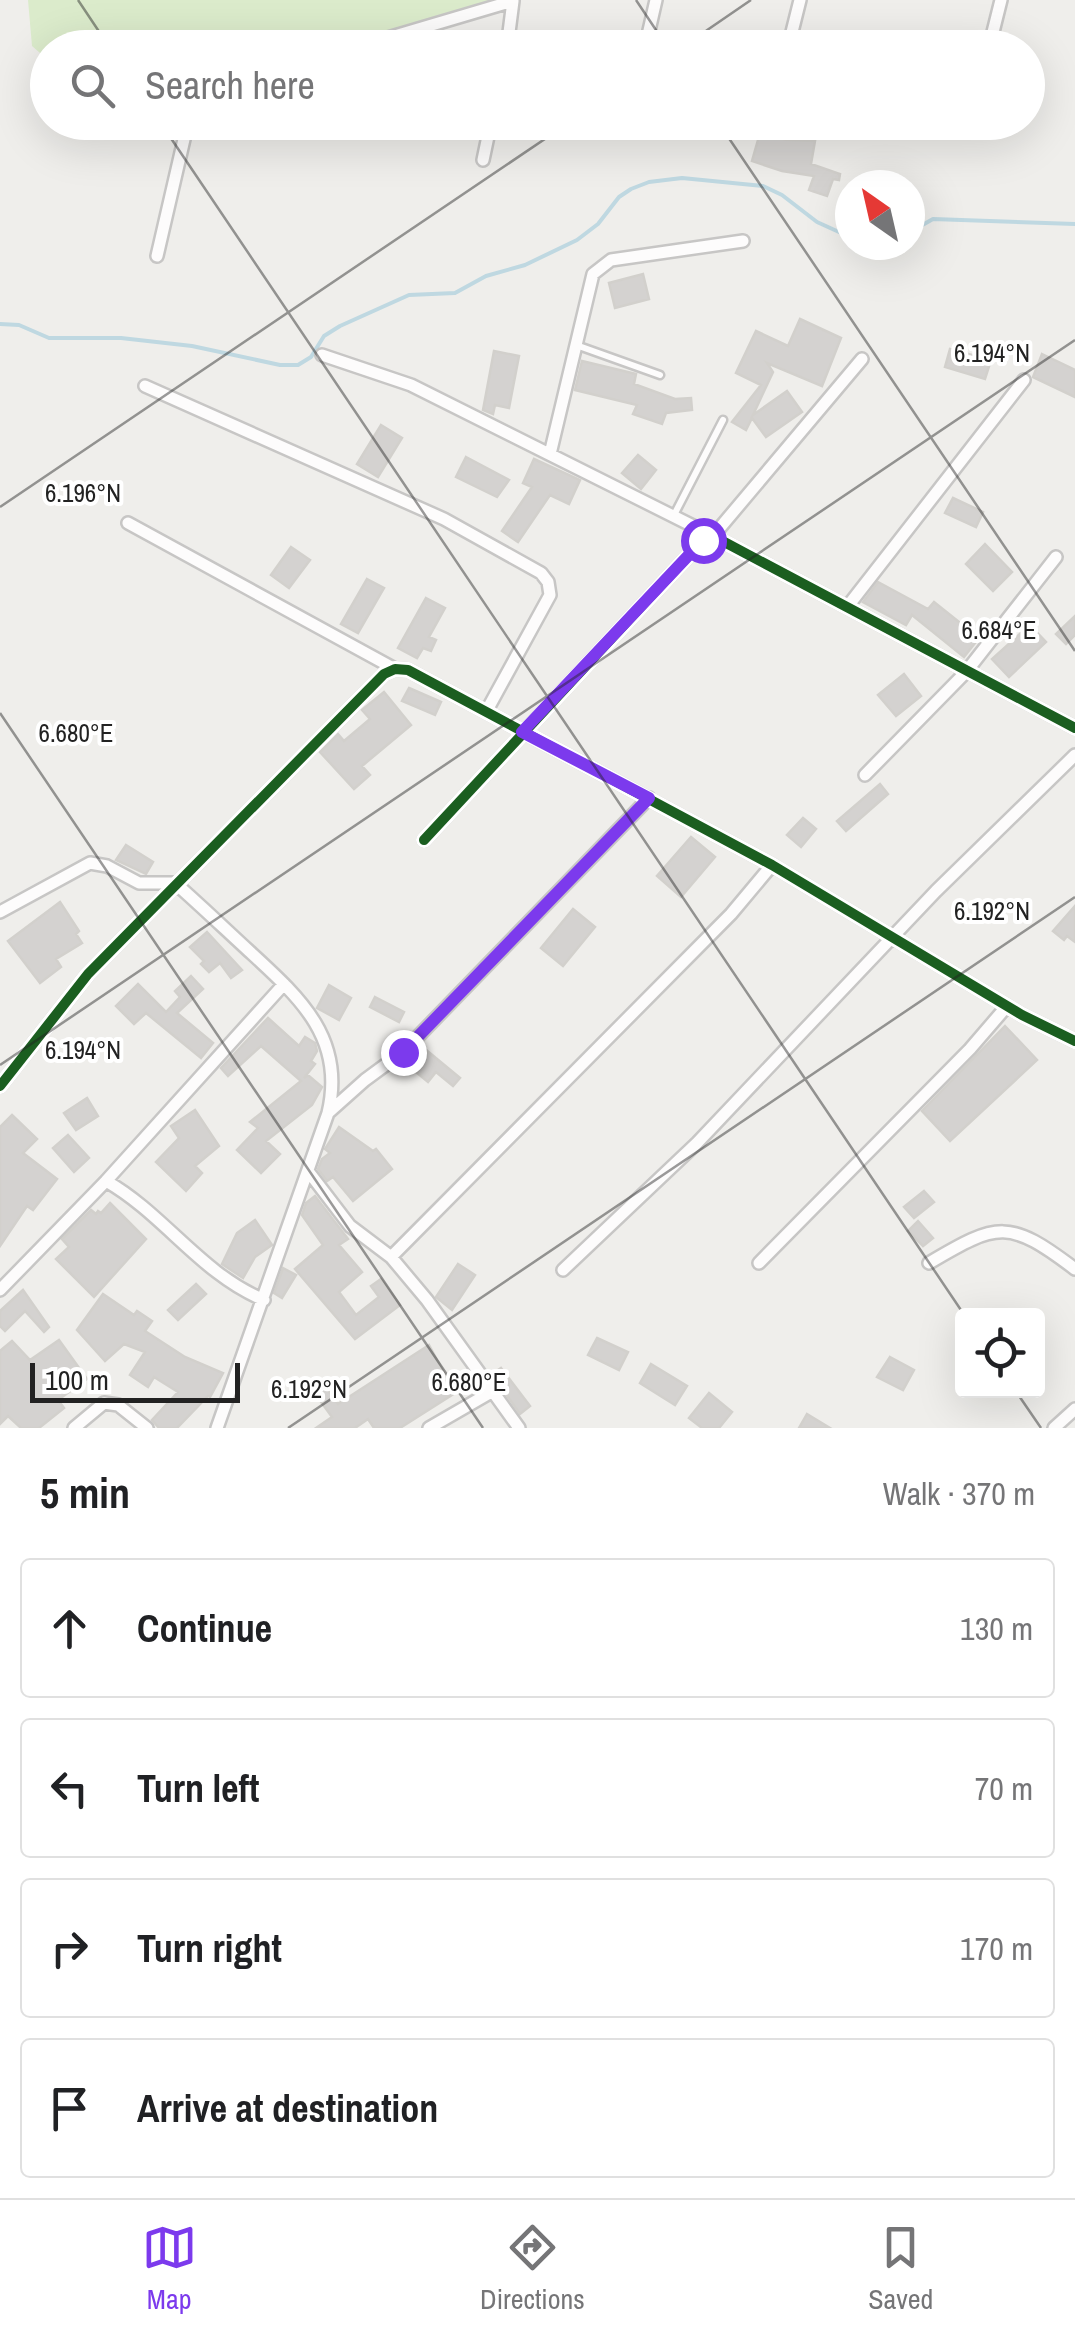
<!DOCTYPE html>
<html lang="en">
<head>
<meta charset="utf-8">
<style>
  body { margin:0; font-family:"Archivo Narrow",sans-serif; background:#f6f6f6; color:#202124 }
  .controls { position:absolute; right:30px; bottom:30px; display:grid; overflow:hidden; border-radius:10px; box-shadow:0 10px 40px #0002 }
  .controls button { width:90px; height:90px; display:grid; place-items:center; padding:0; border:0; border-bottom:2px solid #e0e0e0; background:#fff; color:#202124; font:50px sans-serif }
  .compass { position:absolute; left:835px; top:170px; width:90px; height:90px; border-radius:50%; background:#fff; box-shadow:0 10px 40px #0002; rotate:326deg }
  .scale { position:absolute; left:30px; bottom:25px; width:210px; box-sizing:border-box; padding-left:10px; border:5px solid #222; border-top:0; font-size:28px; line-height:35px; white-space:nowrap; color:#222; -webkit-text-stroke:8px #fff; paint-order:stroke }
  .stop { position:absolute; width:30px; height:30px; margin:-22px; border:8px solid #7c3aed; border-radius:50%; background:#fff }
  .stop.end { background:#7c3aed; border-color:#fff; box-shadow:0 2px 10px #0008 }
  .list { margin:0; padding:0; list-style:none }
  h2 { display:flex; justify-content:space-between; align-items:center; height:130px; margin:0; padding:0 40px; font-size:42px }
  h2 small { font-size:32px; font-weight:400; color:#757577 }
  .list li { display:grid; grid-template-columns:65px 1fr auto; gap:30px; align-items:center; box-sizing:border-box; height:140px; margin:0 20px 20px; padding:0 20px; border:2px solid #e0e0e0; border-radius:10px }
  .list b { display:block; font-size:38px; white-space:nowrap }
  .list em { font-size:32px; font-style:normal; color:#757577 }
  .icon { flex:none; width:55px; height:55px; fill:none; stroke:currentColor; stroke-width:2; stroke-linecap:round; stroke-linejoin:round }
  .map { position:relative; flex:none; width:1075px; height:1428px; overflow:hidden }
  .search { position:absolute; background:#fff; box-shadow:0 10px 40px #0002; left:30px; right:30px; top:30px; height:110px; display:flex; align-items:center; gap:25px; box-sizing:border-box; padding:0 35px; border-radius:55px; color:#757577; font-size:38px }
  .sheet { height:770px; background:#fff }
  nav { display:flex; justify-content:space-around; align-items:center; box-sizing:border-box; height:140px; border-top:2px solid #e0e0e0; background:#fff; font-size:28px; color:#757577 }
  nav a { display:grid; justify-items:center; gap:5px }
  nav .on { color:#7c3aed }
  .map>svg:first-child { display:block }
  .grass { fill:#dbebcb }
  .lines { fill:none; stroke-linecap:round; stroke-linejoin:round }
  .stream { stroke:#bfd8e1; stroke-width:4 }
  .building { fill:#d4d2d0; stroke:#d2d0cc; stroke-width:2.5 }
  .service-casing { stroke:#c7c6c5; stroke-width:11 }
  .minor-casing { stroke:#c7c6c5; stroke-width:16 }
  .service { stroke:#fdfcfc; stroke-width:6 }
  .minor { stroke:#fdfcfc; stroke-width:11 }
  .cycleway-casing { stroke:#fff; stroke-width:16 }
  .cycleway { stroke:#1b5e20; stroke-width:10 }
  .route { stroke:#7c3aed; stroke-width:12 }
  .ticks { fill:none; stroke:#222; stroke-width:2.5; stroke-opacity:0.45 }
  .ticks-label { font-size:25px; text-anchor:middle; fill:#222; stroke:#fff; stroke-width:8; stroke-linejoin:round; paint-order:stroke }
</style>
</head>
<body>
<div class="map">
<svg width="1075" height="1428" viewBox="0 0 1075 1428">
  <rect width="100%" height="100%" fill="#efeeeb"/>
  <path class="grass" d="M28,0H503L347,47H168L163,34L108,47L48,48L47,59L32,46Z"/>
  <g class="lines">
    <path class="stream" d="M910,232L933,219L1075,224
      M0,324L19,325L49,338H121L192,346L280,365H298L311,357L324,336L340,326L409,295L455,293L486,276L525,265L577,240L598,224L619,197L631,189L649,182L682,178L763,186L782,195L817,222L850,237"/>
  </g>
  <path class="building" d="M760,133L787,140L815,141L811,164L840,174L839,180L833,179L827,196L809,190L814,176L782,171L752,161Z
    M643,274L649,299L615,308L609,283Z
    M800,319L841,338L822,386L767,363L773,372L753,415L787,391L802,412L766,437L752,418L746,430L732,422L761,385L736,373L756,331L788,346Z
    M950,349L991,360L985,379L945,367Z
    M494,351L519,356L509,408L495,405L493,414L483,410Z
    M1042,354L1075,370V397L1033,377Z
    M582,361L636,374L634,384L675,399L691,398L692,410L666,413L662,424L633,414L637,405L575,390Z
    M381,425L402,438L378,477L357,464Z
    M638,455L656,470L641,489L622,473Z
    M466,457L509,480L497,497L456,477Z
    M534,459L580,480L569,504L550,495L518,542L502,531L532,487L523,483Z
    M953,498L983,512L976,527L945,513Z
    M985,544L1012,572L993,591L966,564Z
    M291,547L310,560L289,588L271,575Z
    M367,579L384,588L358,633L341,624Z
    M878,582L928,609L934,602L979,638L964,657L912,615L906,625L863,602Z
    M426,598L445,608L429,637L436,640L431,651L423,648L417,658L398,648Z
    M1075,616V635L1066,644L1056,634Z
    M1030,625L1046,642L1009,677L992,659Z
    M904,674L921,696L896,716L878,695Z
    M409,688L441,702L435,715L402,701Z
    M384,692L411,725L362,766L370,775L354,789L320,752L338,734L344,741L370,719L362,710Z
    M880,784L888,794L846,831L837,821Z
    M803,818L816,829L801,847L787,835Z
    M691,837L715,857L681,897L657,876Z
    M126,845L153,862L146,874L116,860Z
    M60,902L79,931L76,934L82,943L56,959L61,967L40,983L8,941Z
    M1075,906V942L1067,936L1064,940L1053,931Z
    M573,909L595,927L563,966L541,948Z
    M207,932L242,970L231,978L220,963L209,972L201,964L204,961L190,947Z
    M191,976L203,989L177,1013L213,1043L201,1058L146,1013L134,1024L116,1006L138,984L166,1012L180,997L175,991Z
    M329,985L351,998L339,1020L317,1008Z
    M375,997L404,1012L399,1022L370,1007Z
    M268,1018L299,1046L305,1037L315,1043L317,1051L311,1061L315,1064L304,1078L308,1075L322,1087L312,1105L266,1141L280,1154L261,1173L237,1150L258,1128L250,1122L301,1081L261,1046L228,1076L221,1068Z
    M1005,1026L1037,1060L950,1141L922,1111Z
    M425,1049L460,1078L453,1086L436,1072L428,1082L410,1067Z
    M87,1098L98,1116L76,1130L64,1113Z
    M195,1110L219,1146L195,1166L202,1173L186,1191L156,1162L179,1138L171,1126Z
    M12,1115L37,1139L23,1153L57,1179L33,1210L27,1206L0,1246V1127Z
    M339,1127L373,1151L376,1149L392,1169L353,1201L333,1177L327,1181L318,1169L322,1159L330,1153L325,1149Z
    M68,1135L89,1158L74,1172L53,1148Z
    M924,1191L934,1202L914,1218L904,1207Z
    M315,1196L348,1239L339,1245L362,1272L339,1292L356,1315L379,1297L371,1286L381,1279L400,1305L355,1339L295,1269L323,1245L302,1215L306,1203Z
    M110,1203L146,1239L94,1297L56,1259L69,1247L62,1239L91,1210L96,1214L98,1211L101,1213Z
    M255,1220L272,1245L255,1257L243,1278L222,1264L237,1233Z
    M918,1221L933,1238L923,1246L908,1231Z
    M458,1264L475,1275L452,1310L436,1297Z
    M283,1268L296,1275L282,1298L274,1293Z
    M196,1284L206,1294L178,1320L168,1310Z
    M23,1290L49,1327L44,1332L25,1311L5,1331L0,1326V1311Z
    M103,1294L134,1315L137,1311L152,1321L145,1331L185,1357L223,1373L210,1397L208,1396L177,1428H159L152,1420L178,1392L154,1377L148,1387L130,1375L145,1352L124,1344L105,1361L77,1330Z
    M597,1338L628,1352L619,1370L588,1355Z
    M59,1340L87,1379L58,1400L64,1408L39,1428H21L8,1416L0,1424V1351L12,1341L30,1360Z
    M429,1345L455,1393L400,1428H374L368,1419L355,1428H316L332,1417L311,1388L321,1380L338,1404Z
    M890,1357L914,1370L903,1390L877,1377Z
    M651,1364L687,1386L675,1405L640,1383Z
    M501,1368L530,1406L520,1414L492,1374Z
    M709,1393L732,1412L719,1428H702L689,1418Z
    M807,1414L830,1428H799Z"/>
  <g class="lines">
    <defs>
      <path id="service" d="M576,345L660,375
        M674,515L723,420"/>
      <path id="minor" d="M354,48L513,1L507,48
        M645,48L656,0
        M788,48L800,0
        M989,48L1001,0
        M810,122L838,130
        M483,160L491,122
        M157,256L188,122
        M322,355L411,385L713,536L862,359
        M145,386L444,519L541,573L548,582L550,595L486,712
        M550,454L593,274L611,260L743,241
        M128,523L395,669
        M848,606L1024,380
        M865,775L966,672L1056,557
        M424,840L703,540L713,536L1075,728
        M0,912L90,863L107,866L139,883H175C200,905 224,928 249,951C299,997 346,1038 328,1113L217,1428
        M0,1086L88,974L384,674L395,669L408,670L772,865L1022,1015L1075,1041
        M328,1113L365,1080L403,1052L649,798
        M308,1171L350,1226L391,1257L427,1300L519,1428
        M106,1181C164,1214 201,1274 264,1300
        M391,1257L731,914L772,865
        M759,1263L970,1049L1007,1006
        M929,1263C998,1222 1009,1219 1075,1269
        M563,1270L697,1143L936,891L1075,755
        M0,1290L106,1181L284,984
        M74,1428L104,1403L118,1405L147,1428
        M429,1428L493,1391
        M1054,1428L1075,1409"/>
    </defs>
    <use href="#service" class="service-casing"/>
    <use href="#minor" class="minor-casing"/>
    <use href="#service" class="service"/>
    <use href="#minor" class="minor"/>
    <defs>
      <path id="cycleway" d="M424,840L703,540L713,536L1075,728
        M0,1086L88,974L384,674L395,669L408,670L772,865L1022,1015L1075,1041"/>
    </defs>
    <use href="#cycleway" class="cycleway-casing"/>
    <use href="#cycleway" class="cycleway"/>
  </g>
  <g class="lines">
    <path class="route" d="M403,1052L649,798L522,732L703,540"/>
  </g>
  <path class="ticks" d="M78,0L110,48M636,0L668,48M681,48L751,0M160,122L965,1316M718,122L1075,651M0,507L570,122M0,713L483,1428M0,1065L1075,340M1015,1390L1041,1428M288,1428L1075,897"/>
  <g class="ticks-label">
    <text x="992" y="362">6.194°N</text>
    <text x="83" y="502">6.196°N</text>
    <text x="999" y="639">6.684°E</text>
    <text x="76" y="742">6.680°E</text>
    <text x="992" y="920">6.192°N</text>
    <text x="83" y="1059">6.194°N</text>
    <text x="469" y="1391">6.680°E</text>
    <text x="309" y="1398">6.192°N</text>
  </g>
</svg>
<div class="controls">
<button><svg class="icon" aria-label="locate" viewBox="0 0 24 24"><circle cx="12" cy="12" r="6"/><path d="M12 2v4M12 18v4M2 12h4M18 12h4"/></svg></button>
</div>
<svg class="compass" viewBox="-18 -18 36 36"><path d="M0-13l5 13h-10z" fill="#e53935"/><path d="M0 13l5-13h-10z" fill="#757577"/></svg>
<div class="scale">100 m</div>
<div class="stop" style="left:703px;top:540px"></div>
<div class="stop end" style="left:403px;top:1052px"></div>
<div class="search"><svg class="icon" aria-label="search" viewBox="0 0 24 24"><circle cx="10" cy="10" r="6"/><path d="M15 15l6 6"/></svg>Search here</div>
</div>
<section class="sheet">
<h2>5 min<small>Walk · 370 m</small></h2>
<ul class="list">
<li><svg class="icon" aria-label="ahead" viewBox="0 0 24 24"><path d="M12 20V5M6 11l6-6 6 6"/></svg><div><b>Continue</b></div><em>130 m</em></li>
<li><svg class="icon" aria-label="left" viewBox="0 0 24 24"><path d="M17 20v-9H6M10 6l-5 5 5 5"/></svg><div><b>Turn left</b></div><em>70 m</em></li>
<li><svg class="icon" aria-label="right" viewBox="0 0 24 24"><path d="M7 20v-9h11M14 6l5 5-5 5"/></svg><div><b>Turn right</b></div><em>170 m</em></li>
<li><svg class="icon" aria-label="arrive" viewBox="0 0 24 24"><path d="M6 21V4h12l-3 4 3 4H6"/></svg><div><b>Arrive at destination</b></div></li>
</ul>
</section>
<nav>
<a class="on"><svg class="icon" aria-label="map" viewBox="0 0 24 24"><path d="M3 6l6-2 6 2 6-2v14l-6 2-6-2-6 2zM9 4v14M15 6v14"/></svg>Map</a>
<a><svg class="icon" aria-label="directions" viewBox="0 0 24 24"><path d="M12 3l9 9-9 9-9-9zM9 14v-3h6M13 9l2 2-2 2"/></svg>Directions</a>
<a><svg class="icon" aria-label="saved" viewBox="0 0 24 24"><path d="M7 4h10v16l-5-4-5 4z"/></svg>Saved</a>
</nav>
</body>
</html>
